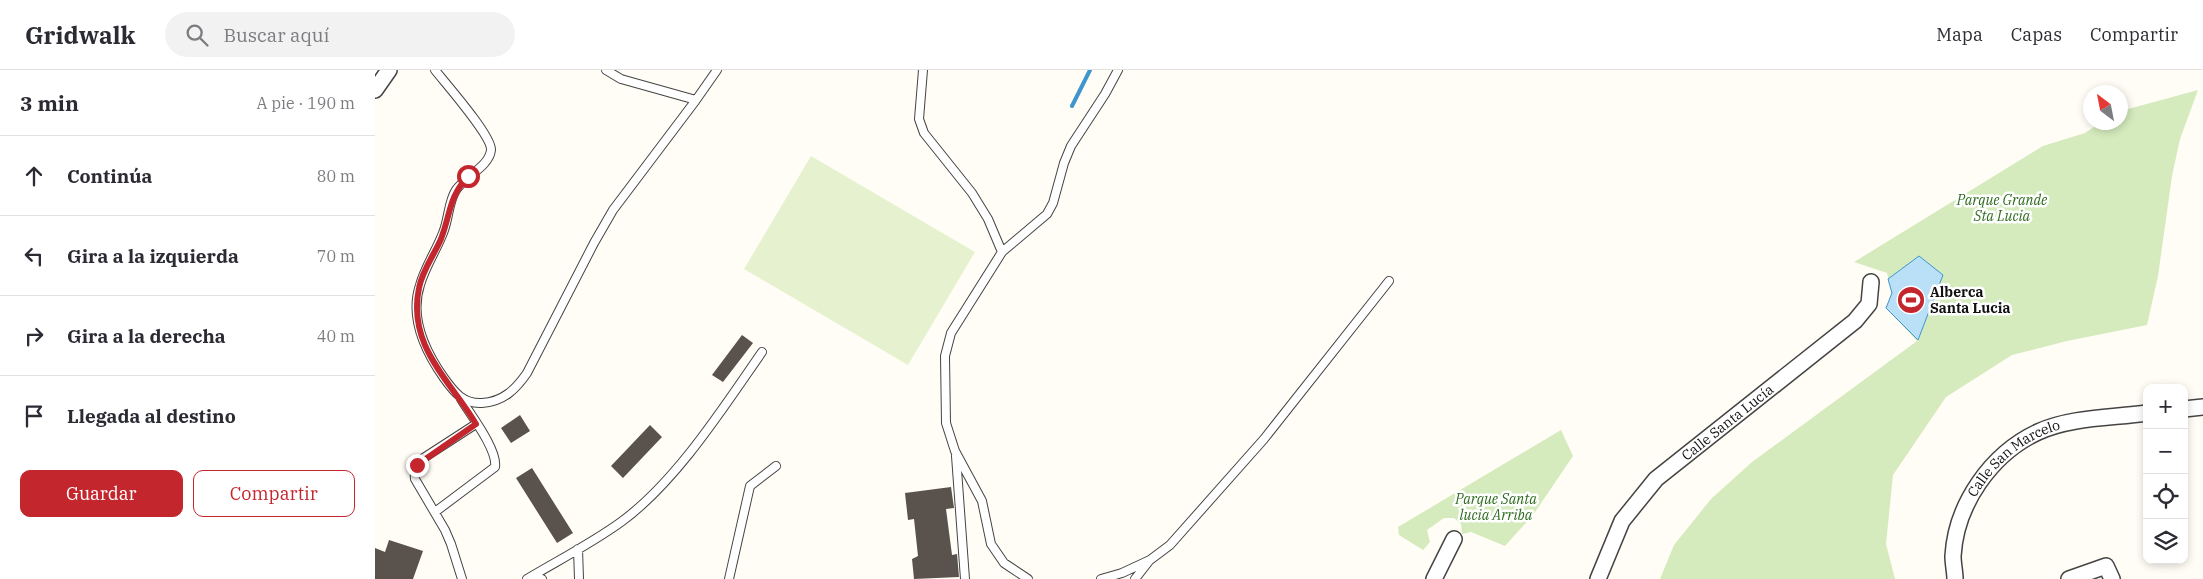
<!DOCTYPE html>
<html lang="es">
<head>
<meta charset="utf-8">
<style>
  body { margin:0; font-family:"IBM Plex Serif",serif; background:#f2f2f3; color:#2b2b33 }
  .controls { position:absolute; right:15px; bottom:15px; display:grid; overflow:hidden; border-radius:10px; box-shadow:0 2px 8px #0003 }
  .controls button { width:45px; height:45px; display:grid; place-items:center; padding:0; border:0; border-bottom:1px solid #e1e1e2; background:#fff; color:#2b2b33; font:25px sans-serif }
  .compass { position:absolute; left:1708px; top:15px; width:45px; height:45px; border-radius:50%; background:#fff; box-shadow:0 2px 8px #0003; rotate:328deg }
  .stop { position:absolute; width:15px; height:15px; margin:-11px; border:4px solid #c4262e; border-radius:50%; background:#fff }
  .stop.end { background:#c4262e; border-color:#fff; box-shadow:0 1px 5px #0008 }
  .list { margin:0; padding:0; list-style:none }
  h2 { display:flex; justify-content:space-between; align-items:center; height:65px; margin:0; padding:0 20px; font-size:21px }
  h2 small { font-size:16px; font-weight:400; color:#7c7c81 }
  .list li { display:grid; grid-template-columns:32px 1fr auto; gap:15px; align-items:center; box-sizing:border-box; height:80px; padding:0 20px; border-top:1px solid #e1e1e2 }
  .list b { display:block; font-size:19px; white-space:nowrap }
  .list em { font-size:16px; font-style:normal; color:#7c7c81 }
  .actions { display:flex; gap:10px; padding:15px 20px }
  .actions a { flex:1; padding:11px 0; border:1px solid #c4262e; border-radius:10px; text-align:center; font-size:18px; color:#c4262e }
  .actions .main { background:#c4262e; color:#fff }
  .icon { flex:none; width:28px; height:28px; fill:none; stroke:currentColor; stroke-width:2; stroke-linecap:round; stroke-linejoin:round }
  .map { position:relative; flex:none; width:1828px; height:509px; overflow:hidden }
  header { display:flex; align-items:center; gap:30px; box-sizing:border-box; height:70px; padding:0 25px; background:#fff; border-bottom:1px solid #e1e1e2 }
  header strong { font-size:24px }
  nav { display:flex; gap:28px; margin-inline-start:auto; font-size:18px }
  .search { width:350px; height:45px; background:#f2f2f3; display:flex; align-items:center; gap:12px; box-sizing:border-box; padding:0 18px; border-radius:28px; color:#7c7c81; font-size:19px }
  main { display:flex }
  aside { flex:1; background:#fff }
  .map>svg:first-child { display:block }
  .green { fill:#d5ebbd }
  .pitch { fill:#e6f2cf }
  .water { fill:#b9e0f7; stroke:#3f96cf }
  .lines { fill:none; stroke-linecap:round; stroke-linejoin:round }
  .stream { stroke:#3f96cf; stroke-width:4 }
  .building { fill:#5a524d }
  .service-casing { stroke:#444; stroke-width:10 }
  .minor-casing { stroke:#444; stroke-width:18 }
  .service { stroke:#fff; stroke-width:8 }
  .minor { stroke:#fff; stroke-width:15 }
  .route { stroke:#c4262e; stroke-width:6 }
  .labels { text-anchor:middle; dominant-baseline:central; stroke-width:5; stroke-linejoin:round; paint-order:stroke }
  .park-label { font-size:14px; font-style:italic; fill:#2f6b1f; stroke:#fff }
  .poi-label { font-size:14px; font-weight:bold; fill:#111; stroke:#fff; text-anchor:start }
  .street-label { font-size:14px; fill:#111; stroke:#fff }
</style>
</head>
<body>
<header>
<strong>Gridwalk</strong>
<div class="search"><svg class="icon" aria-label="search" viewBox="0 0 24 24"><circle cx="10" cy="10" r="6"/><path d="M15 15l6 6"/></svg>Buscar aquí</div>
<nav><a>Mapa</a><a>Capas</a><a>Compartir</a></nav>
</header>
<main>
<aside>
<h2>3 min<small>A pie · 190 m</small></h2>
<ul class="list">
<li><svg class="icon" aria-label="ahead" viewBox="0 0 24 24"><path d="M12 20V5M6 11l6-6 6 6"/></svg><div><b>Continúa</b></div><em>80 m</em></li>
<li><svg class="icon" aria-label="left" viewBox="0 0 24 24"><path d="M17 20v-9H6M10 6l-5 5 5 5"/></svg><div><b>Gira a la izquierda</b></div><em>70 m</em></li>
<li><svg class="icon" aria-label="right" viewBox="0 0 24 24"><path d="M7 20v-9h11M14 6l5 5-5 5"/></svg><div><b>Gira a la derecha</b></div><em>40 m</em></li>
<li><svg class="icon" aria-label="arrive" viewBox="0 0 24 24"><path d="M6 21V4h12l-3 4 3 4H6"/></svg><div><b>Llegada al destino</b></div></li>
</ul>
<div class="actions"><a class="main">Guardar</a><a>Compartir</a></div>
</aside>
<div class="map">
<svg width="1828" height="509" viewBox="0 0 1828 509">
  <rect width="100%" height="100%" fill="#fffdf5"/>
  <path class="green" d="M1823,20L1805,69L1797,106L1783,206L1772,255L1692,271L1637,285L1571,327L1518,405L1511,474L1520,509H1285L1299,475L1336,429L1377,392L1542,271L1511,238L1517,223L1512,203L1479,192L1668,76L1710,63L1725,53L1746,52V41Z
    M1186,360L1198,386L1158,445L1130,476L1096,462L1087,464L1086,454L1079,448H1069L1052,460L1055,472L1048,480L1024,465L1023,457Z"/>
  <path class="pitch" d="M436,86L600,182L533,295L369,199Z"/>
  <path class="water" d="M1544,186L1568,205L1543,270L1511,238L1517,223L1513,209Z"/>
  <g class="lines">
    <path class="stream" d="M697,36L715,0"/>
  </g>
  <path class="building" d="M367,265L378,273L348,312L337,305Z
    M145,345L155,361L136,373L126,358Z
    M275,355L287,367L248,408L236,396Z
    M157,398L198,463L182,473L141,408Z
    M576,417L579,438L571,439L577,485L582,484L584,507L539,509L537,489L543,486L539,449L533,450L530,423Z
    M14,470L48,481L38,509H0V478L10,482Z"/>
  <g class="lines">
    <defs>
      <path id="service" d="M60,0C71,14 117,66 116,80C114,97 90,106 81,120C73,132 74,149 68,163C61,181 50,197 45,215C34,248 50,281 69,308C79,322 88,334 107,333C128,332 141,319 152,303L219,173L238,140L321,30
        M231,0L246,9L321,30L342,0
        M548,0L544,49L549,63L597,123L613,149L627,182
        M581,386L590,509
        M60,442L120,397C123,380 95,344 86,329
        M203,479L204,509
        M158,506L167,509
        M87,509L76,474L70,460L40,409C39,400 41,395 47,389L101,354
        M152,509C184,490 217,473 246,452C301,412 348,338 387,282
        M354,509L375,416L401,396
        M653,509L629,493L616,474L607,431L580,381L571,353L570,286L576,263L627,182L672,144L678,133L689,93L696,76L730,24L743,0
        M726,509L747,503L775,490L795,475L889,369L1014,211
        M760,509L774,491"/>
      <g id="minor">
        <path d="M0,20L14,0"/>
        <path d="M1809,339L1828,337"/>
        <path d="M1059,509L1079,469"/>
        <path id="s1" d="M1223,509L1247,451L1281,409L1480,251L1494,234L1496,212"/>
        <path id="s2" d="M1580,509C1580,502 1578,494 1578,486C1581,434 1616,384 1663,362C1695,347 1737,348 1772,343"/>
        <path d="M1694,509L1731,496L1737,509"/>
      </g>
    </defs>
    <use href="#service" class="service-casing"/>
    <use href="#minor" class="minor-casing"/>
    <use href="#service" class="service"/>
    <use href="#minor" class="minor"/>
  </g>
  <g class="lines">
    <path class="route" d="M42,395L101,354C75,310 32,276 44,218C47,201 59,185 66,169C76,143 73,129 93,106"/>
  </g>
  <defs>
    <symbol id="stadium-disc" viewBox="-11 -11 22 22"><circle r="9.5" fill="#c4262e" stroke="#fff"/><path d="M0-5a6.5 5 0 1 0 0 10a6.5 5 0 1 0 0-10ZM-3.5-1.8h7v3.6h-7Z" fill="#fff"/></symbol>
  </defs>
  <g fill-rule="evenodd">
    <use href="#stadium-disc" x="1520" y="214" width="32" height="32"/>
  </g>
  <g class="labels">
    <g class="park-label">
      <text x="1627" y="130">Parque Grande<tspan x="1627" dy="16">Sta Lucia</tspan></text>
      <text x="1121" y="429">Parque Santa<tspan x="1121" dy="16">lucia Arriba</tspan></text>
    </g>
    <g class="poi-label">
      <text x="1555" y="222">Alberca<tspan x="1555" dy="16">Santa Lucia</tspan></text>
    </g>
    <g class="street-label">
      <text stroke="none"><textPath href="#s1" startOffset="208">Calle Santa Lucía</textPath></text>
      <text stroke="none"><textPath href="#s2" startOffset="145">Calle San Marcelo</textPath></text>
    </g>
  </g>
</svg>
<div class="controls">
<button>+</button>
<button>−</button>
<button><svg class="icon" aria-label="locate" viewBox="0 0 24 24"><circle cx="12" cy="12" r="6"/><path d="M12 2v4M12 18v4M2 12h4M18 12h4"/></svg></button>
<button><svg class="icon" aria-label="layers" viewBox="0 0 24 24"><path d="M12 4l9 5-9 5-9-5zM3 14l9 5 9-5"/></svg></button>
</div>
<svg class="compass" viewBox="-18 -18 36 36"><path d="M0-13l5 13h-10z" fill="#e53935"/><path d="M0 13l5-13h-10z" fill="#7c7c81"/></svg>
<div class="stop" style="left:93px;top:106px"></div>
<div class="stop end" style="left:42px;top:395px"></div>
</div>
</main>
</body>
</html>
